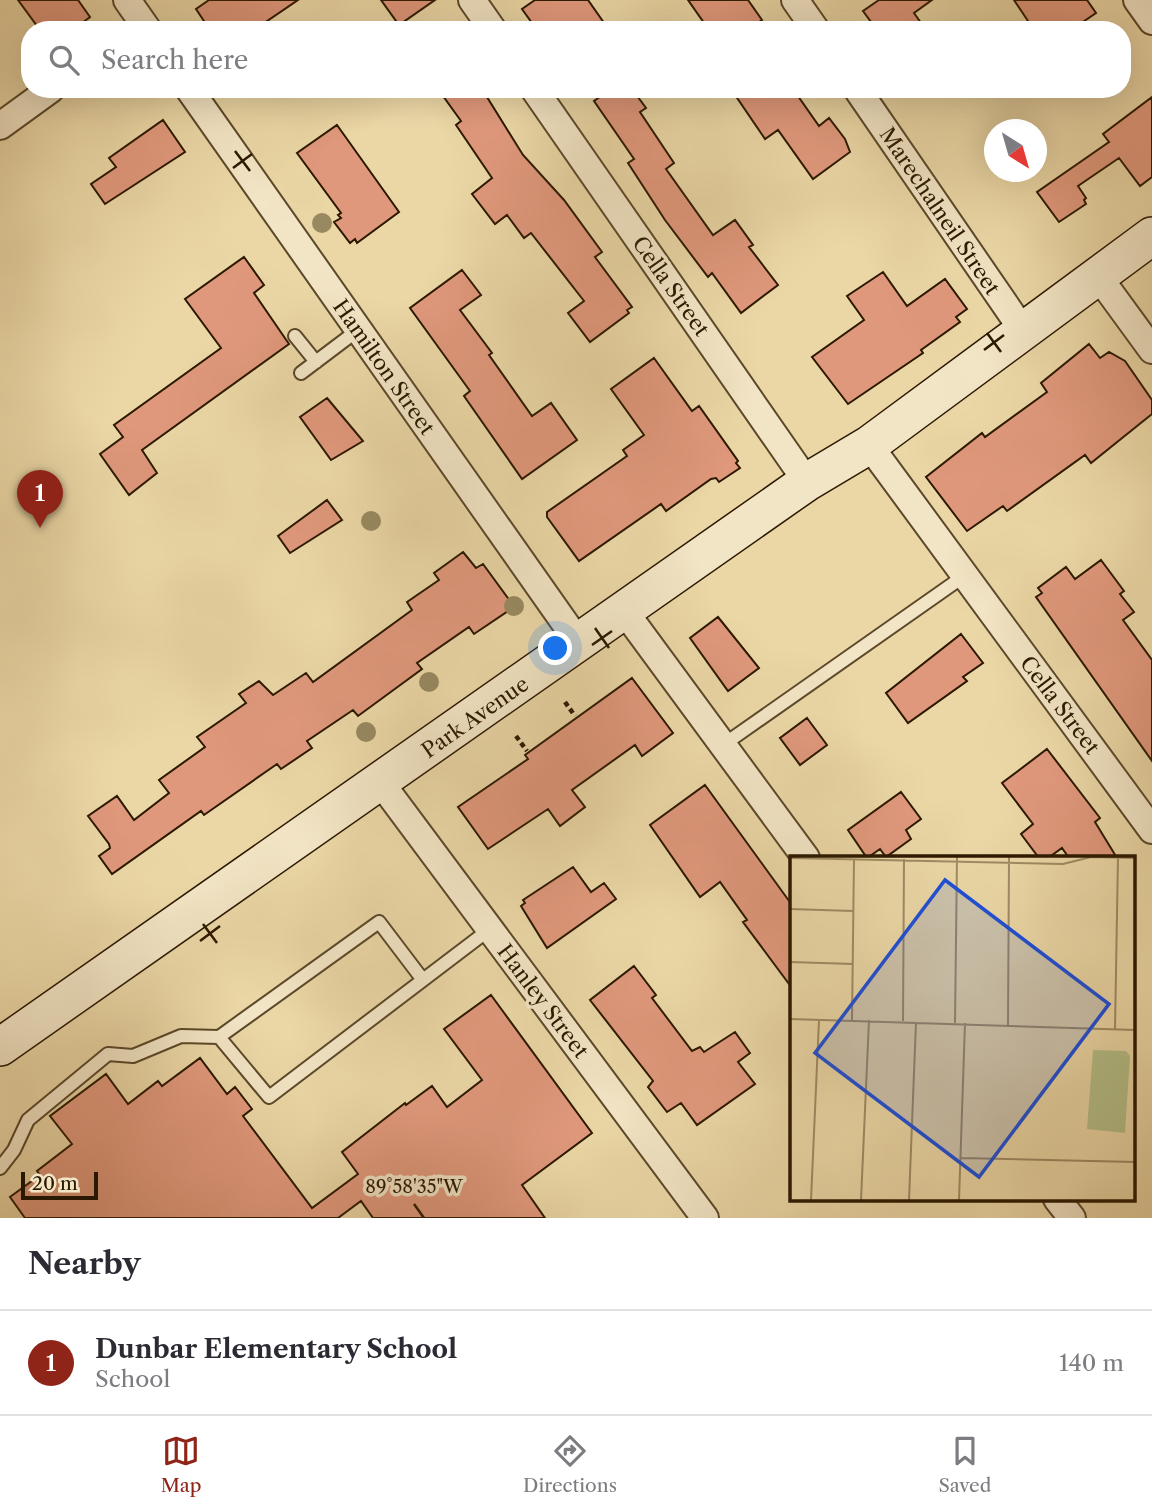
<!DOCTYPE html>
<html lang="en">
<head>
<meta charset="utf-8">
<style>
  body { margin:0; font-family:"Libre Caslon Text",serif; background:#f2f2f3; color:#2b2b33 }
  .compass { position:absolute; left:984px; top:119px; width:63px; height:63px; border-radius:50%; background:#fff; box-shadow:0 7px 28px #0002; rotate:143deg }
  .scale { position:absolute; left:21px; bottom:18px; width:77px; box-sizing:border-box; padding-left:7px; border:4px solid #2b1800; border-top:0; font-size:19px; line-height:24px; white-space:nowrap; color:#2b1800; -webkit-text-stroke:5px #f2e5c5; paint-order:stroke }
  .you { position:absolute; left:556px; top:649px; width:24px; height:24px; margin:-18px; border:5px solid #fff; border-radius:50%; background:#1a73e8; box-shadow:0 0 0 10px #1a73e833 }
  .badge { display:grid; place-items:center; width:46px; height:46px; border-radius:50%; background:#8f2418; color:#fff; font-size:23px; font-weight:700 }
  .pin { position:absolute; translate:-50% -58px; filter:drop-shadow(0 2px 4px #0008) }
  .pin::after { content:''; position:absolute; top:37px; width:24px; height:21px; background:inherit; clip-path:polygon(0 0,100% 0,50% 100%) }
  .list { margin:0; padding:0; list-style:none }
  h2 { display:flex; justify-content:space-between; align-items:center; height:91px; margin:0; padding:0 28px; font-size:30px }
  h2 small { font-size:23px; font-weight:400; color:#7c7c81 }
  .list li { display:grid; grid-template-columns:46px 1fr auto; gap:21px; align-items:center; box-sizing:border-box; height:105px; padding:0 28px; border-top:2px solid #e1e1e2 }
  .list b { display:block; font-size:26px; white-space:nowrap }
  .list p { margin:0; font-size:23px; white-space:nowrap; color:#7c7c81 }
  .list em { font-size:23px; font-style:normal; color:#7c7c81 }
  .icon { flex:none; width:38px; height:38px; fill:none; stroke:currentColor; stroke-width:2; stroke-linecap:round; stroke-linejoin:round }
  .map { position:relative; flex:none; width:1152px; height:1218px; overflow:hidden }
  .search { position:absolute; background:#fff; box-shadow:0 7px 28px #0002; left:21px; right:21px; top:21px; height:77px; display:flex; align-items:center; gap:18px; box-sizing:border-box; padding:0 24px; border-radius:28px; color:#7c7c81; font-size:26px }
  .sheet { height:196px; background:#fff }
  nav { display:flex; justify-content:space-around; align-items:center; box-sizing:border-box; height:98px; border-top:2px solid #e1e1e2; background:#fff; font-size:19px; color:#7c7c81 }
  nav a { display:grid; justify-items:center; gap:4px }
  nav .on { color:#8f2418 }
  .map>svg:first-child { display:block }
  .building { fill:#e0987c; stroke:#2b1800; stroke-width:2 }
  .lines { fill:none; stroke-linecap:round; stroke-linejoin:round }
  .lane-casing { stroke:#5b482a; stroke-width:16 }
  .street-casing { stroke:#5b482a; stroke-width:30 }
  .secondary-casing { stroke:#2b1800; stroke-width:40 }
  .path { stroke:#2b1800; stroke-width:4.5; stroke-dasharray:5 3.5; stroke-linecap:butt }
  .lane { stroke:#f2e5c5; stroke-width:12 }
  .street { stroke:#f2e5c5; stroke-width:26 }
  .secondary { stroke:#f2e5c5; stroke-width:37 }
  .tree { fill:#988961 }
  .ticks { fill:none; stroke:#2b1800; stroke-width:2.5 }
  .labels { text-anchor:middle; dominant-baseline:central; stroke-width:7; stroke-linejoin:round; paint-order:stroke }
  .street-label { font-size:21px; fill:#2b1800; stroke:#f2e5c5 }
  .inset-road { fill:none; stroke:#9e8b64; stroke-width:2 }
  .view { fill:#1d4ed8; fill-opacity:0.15; stroke:#1d4ed8; stroke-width:3.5 }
  .inset-edge { fill:none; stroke:#2b1800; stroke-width:3.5 }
  .ticks-label { font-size:18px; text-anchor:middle; fill:#2b1800; stroke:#f2e5c5; stroke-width:7; stroke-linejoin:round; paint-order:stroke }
</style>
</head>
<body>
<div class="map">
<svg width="1152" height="1218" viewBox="0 0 1152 1218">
  <rect width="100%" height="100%" fill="#ebd7a6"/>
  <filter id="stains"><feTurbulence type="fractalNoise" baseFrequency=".00286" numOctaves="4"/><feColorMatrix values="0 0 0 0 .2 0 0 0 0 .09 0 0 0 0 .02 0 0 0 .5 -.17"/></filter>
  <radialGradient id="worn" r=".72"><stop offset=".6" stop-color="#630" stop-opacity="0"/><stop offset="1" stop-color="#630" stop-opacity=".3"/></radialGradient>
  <path class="building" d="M18,0H78L90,17L73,30H40Z
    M209,0H298L254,30H210L196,9Z
    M381,0H435L399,25Z
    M535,0H588L609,30H537L522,9Z
    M688,0H748L762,20L747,30H709Z
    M879,0H932L914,13L926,30H877L863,11Z
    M1014,0H1087L1096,13L1071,30H1034Z
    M438,89H482L523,155L564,200L602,252L595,257L632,307L627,310L629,313L590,342L568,313L584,301L531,233L524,238L507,215L495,224L472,194L492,178L456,125L461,121Z
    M611,89H632L646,108L640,112L674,163L666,169L713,235L735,220L753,245L749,247L778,285L741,313L712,273L708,277L665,220L628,163L634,159L594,101Z
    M731,89H793L819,126L829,118L845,139L850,152L813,179L778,130L765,139Z
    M1152,97V177L1140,186L1119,158L1078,186L1086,198L1084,200L1086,204L1059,222L1037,192L1109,142L1103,134Z
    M163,120L185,152L105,204L91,184L116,167L109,158Z
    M337,125L399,212L357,243L355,239L350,243L334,222L341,218L338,215L341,213L297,153Z
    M244,257L264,285L254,293L289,344L142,450L157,473L129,495L100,454L123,437L114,425L221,348L185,299Z
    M462,270L481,295L460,310L492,353L489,355L532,416L551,403L577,440L522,479L464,396L470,391L410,308Z
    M883,272L907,306L945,279L967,309L956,317L960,322L921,350L923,353L848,404L812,357L864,320L847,296Z
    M1089,344L1100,358L1109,352L1125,361L1152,400V414L1091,463L1085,455L1007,511L1003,506L967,531L926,477L982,433L985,437L1047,392L1041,383Z
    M654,358L692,411L699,406L738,461L736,463L740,468L719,482L716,478L711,479L666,511L661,504L579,561L547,517V512L627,456L623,450L644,435L611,389Z
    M327,398L363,441L331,460L300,417Z
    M327,500L342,520L290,553L278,536Z
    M463,552L476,568L483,564L510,601L507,603L511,609L474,634L469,627L417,663L422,669L358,716L353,710L307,741L312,748L281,769L277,764L204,815L201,811L112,874L99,856L110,848L109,844L88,816L117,796L134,820L169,793L159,780L205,747L197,737L246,703L239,694L259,681L273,695L306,673L313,682L412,610L407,602L439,580L434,573Z
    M1101,560L1124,591L1120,594L1134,612L1123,620L1152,660V761L1036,597L1042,593L1038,588L1066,567L1075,579Z
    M718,617L759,668L728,691L690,638Z
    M961,634L983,663L963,677L967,681L908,723L886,693Z
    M632,678L673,733L642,756L635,745L572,790L585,807L560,826L548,809L488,849L458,807L528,759L525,755Z
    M807,718L827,745L800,765L780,738Z
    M1047,749L1100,818L1095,822L1117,858H1069L1062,848L1048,858H1039L1021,834L1033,824L1002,783Z
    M705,785L792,905V988L743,922L747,920L720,882L700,897L650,825Z
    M901,792L921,819L906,830L911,839L886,857L880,849L867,858L848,830Z
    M573,867L591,892L604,883L616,899L547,948L521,906L525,903L523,900Z
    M634,966L656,995L652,998L692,1051L700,1047L704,1052L735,1032L750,1053L738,1062L755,1084L697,1125L681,1103L667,1112L648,1087L653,1081L590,1000Z
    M491,995L592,1133L522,1185L545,1218H373L361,1201L338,1218H25L10,1197L40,1175L37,1171L72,1144L50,1116L106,1074L128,1104L158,1081L162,1086L200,1058L227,1094L235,1087L252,1109L243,1116L312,1208L358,1174L342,1152L405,1103L406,1105L432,1086L447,1107L482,1080L444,1029Z"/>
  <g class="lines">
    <defs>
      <path id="lane" d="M295,336L316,362
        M301,373L358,330
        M723,745L964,576
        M219,1037L379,922L423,980
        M0,1168L14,1150L28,1120L108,1054L133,1056L181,1036L219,1037L269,1097L490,929"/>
      <path id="street" d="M127,0L148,30
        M472,0L493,30
        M795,0L816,30
        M1137,0L1152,21
        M189,89L579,643
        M534,89L807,482
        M857,89L1024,332
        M0,126L51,89
        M1098,276L1152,350
        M869,445L1152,830
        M625,612L806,858
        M381,783L705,1218
        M1057,1199L1072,1218"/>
      <path id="secondary" d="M0,1047L807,482L869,445L1152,236"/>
    </defs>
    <use href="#lane" class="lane-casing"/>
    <use href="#street" class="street-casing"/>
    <use href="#secondary" class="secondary-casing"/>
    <path class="path" d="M565,702L575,716
      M516,736L527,751"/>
    <use href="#lane" class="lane"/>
    <use href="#street" class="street"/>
    <use href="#secondary" class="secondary"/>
  </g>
  <g class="tree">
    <circle cx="322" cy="223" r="10"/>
    <circle cx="371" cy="521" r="10"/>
    <circle cx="514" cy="606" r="10"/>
    <circle cx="429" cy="682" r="10"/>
    <circle cx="366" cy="732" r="10"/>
  </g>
  <path class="ticks" d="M235,151L250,171M233,168L252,154M987,333L1001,352M984,350L1004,335M595,628L609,648M592,645L612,631M203,924L217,943M200,941L220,926M414,1204L424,1218"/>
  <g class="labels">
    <g class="street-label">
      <text transform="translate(940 211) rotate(56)">Marechalneil Street</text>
      <text transform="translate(671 286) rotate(55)">Cella Street</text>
      <text transform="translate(384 367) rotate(55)">Hamilton Street</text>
      <text transform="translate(1060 705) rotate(53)">Cella Street</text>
      <text transform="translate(475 717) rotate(-35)">Park Avenue</text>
      <text transform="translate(543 1001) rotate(53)">Hanley Street</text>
    </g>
  </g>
  <g transform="translate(790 856)">
    <rect width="345" height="345" fill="#ebd7a6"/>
    <path d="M303,194L336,195L340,200L335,277L297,273Z" fill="#b4bf89"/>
    <path class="inset-road" d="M0,2L273,8L301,1L345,2M0,53L63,55M0,106L63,108M0,163L345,174M62,164L64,3M113,165L114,3M165,167L167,1M218,169L219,1M325,173L328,1M171,302L345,306M21,344L29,164M71,344L79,164M119,344L126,166M169,344L175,167"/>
    <path class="view" d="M155,24L319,148L189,321L25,197Z"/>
    <rect width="345" height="345" class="inset-edge"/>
  </g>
  <g class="ticks-label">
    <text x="414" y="1193">89°58'35"W</text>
  </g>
  <rect width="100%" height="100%" filter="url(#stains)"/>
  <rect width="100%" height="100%" fill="url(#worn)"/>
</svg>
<svg class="compass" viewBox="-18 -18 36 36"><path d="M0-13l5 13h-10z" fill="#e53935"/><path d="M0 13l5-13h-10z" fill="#7c7c81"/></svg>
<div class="scale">20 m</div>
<div class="you"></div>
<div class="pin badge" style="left:40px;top:528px">1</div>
<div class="search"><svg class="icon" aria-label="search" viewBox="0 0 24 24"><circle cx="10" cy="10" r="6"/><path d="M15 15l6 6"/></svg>Search here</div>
</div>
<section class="sheet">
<h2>Nearby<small></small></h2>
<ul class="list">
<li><span class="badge">1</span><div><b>Dunbar Elementary School</b><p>School</p></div><em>140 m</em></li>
</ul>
</section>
<nav>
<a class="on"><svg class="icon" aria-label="map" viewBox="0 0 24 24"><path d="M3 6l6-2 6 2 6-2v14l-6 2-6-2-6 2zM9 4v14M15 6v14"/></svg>Map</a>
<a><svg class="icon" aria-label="directions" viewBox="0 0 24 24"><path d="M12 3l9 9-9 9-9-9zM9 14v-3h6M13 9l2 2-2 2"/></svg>Directions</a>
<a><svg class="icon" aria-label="saved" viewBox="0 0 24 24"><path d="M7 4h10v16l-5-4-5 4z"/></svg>Saved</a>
</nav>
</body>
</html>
